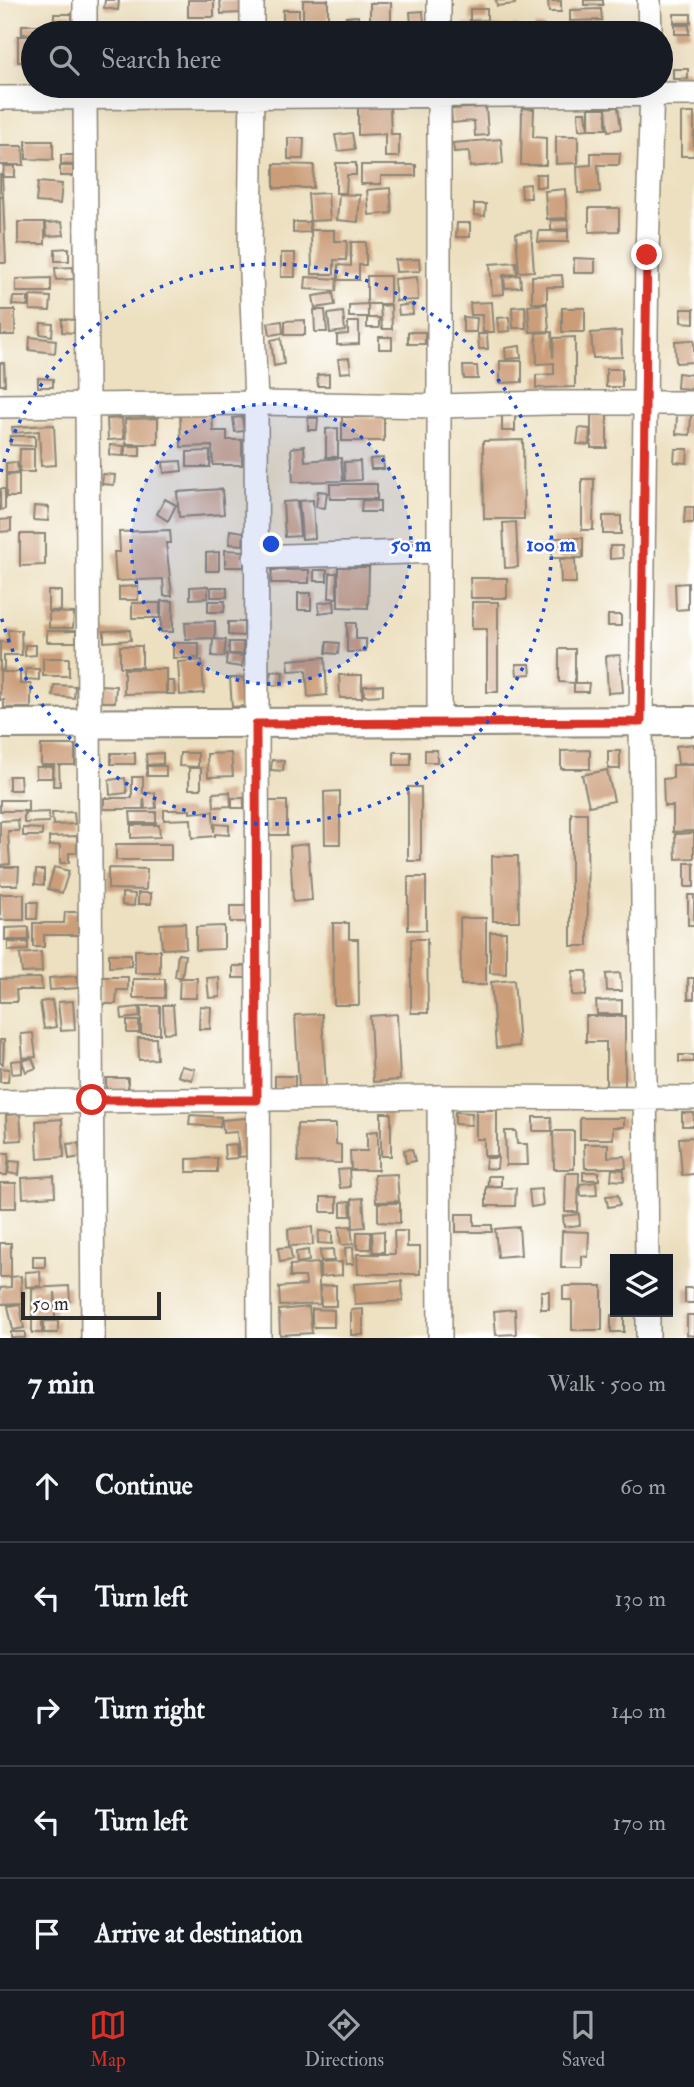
<!DOCTYPE html>
<html lang="en">
<head>
<meta charset="utf-8">
<style>
  body { margin:0; font-family:"IM FELL Double Pica",serif; background:#242831; color:#f1f3f6 }
  .controls { position:absolute; right:21px; bottom:21px; display:grid; overflow:hidden; border-radius:0px; box-shadow:0 7px 28px #0002 }
  .controls button { width:63px; height:63px; display:grid; place-items:center; padding:0; border:0; border-bottom:2px solid #363941; background:#171b24; color:#f1f3f6; font:35px sans-serif }
  .scale { position:absolute; left:21px; bottom:18px; width:140px; box-sizing:border-box; padding-left:7px; border:4px solid #2b2b2b; border-top:0; font-size:19px; line-height:24px; white-space:nowrap; color:#2b2b2b; -webkit-text-stroke:5px #fff; paint-order:stroke }
  .stop { position:absolute; width:21px; height:21px; margin:-16px; border:5px solid #d93025; border-radius:50%; background:#fff }
  .stop.end { background:#d93025; border-color:#fff; box-shadow:0 2px 7px #0008 }
  .list { margin:0; padding:0; list-style:none }
  h2 { display:flex; justify-content:space-between; align-items:center; height:91px; margin:0; padding:0 28px; font-size:30px }
  h2 small { font-size:23px; font-weight:400; color:#9ea1a6 }
  .list li { display:grid; grid-template-columns:46px 1fr auto; gap:21px; align-items:center; box-sizing:border-box; height:112px; padding:0 28px; border-top:2px solid #363941 }
  .list b { display:block; font-size:26px; white-space:nowrap }
  .list em { font-size:23px; font-style:normal; color:#9ea1a6 }
  .icon { flex:none; width:38px; height:38px; fill:none; stroke:currentColor; stroke-width:2; stroke-linecap:round; stroke-linejoin:round }
  .map { position:relative; flex:none; width:694px; height:1338px; overflow:hidden }
  .search { position:absolute; background:#171b24; box-shadow:0 7px 28px #0002; left:21px; right:21px; top:21px; height:77px; display:flex; align-items:center; gap:18px; box-sizing:border-box; padding:0 24px; border-radius:38px; color:#9ea1a6; font-size:26px }
  .sheet { height:651px; background:#171b24 }
  nav { display:flex; justify-content:space-around; align-items:center; box-sizing:border-box; height:98px; border-top:2px solid #363941; background:#171b24; font-size:19px; color:#9ea1a6 }
  nav a { display:grid; justify-items:center; gap:4px }
  nav .on { color:#d93025 }
  .map>svg:first-child { display:block }
  .building { fill:#cb9d79 }
  .lines { fill:none; stroke-linecap:round; stroke-linejoin:round }
  .minor-casing { stroke:#8c8676; stroke-width:26 }
  .tertiary-casing { stroke:#8c8676; stroke-width:32 }
  .minor { stroke:#fff; stroke-width:23 }
  .tertiary { stroke:#fff; stroke-width:28 }
  .route { stroke:#d93025; stroke-width:9 }
  .ring { fill:none; stroke:#1d4ed8; stroke-width:3.5; stroke-dasharray:3.5 7 }
  .centre { fill:#1d4ed8; stroke:#fff; stroke-width:3.5 }
  .ring-label { font-size:21px; text-anchor:middle; font-weight:bold; fill:#1d4ed8; stroke:#fff; stroke-width:5; stroke-linejoin:round; paint-order:stroke }
</style>
</head>
<body>
<div class="map">
<svg width="694" height="1338" viewBox="0 0 694 1338">
  <rect width="100%" height="100%" fill="#fff"/>
  <filter id="ink" filterUnits="userSpaceOnUse"><feTurbulence type="fractalNoise" baseFrequency=".0143" numOctaves="2"/><feDisplacementMap in="SourceGraphic" scale="14" xChannelSelector="R" yChannelSelector="G"/><feConvolveMatrix kernelMatrix="1 2 1 2 8 2 1 2 1" color-interpolation-filters="sRGB"/></filter>
  <filter id="wash" filterUnits="userSpaceOnUse"><feTurbulence type="fractalNoise" baseFrequency=".00686" numOctaves="4" result="noise"/><feDisplacementMap in="SourceGraphic" scale="28" xChannelSelector="R" yChannelSelector="G"/><feGaussianBlur stdDeviation="1.57" result="paint"/><feColorMatrix in="noise" values="0 0 0 0 0 0 0 0 0 0 0 0 0 0 0 0 0 1.4 0 .05"/><feComposite in="paint" operator="in"/></filter>
  <g filter="url(#wash)">
    <rect width="100%" height="100%" fill="#ede0c0"/>
    <g id="blocks">
      <path class="building" d="M105,0H119L118,10L104,8Z
        M188,0H214V17H188Z
        M220,0H241V13L221,14Z
        M303,0H328V21H303Z
        M496,0H515V4L497,6Z
        M584,0H603V5H584Z
        M548,1H561V12H549Z
        M370,3H391V24H370Z
        M470,9H487V20L470,21Z
        M601,9L602,20L570,21V10Z
        M283,10H299V23H283Z
        M423,11L425,33H388L387,27L411,26L410,12Z
        M54,14H72V23H54Z
        M674,14H691V23H674Z
        M358,16L359,33H347L346,17Z
        M463,24H484V33H463Z
        M22,25H43V33L22,34Z
        M47,25H74V33H47Z
        M675,25H689V34H675Z
        M163,26V33H137V27Z
        M493,26H516V33H493Z
        M535,26H544V33H535Z
        M171,27H218V33H171Z
        M224,27H240V33H224Z
        M290,30H332V33H290Z
        M550,31H597V33H550Z
        M18,36H33V62H18Z
        M673,69H688V79H673Z
        M358,107H390L391,134H399V157H385V134L358,135Z
        M486,107L488,135L475,136L474,121L452,123L451,109Z
        M618,107L621,129L608,131L606,108Z
        M522,108L534,109L533,137L546,138V165H521Z
        M589,108H606V129H589Z
        M578,112H586L588,129L579,130Z
        M681,113H694V156H681Z
        M352,133L355,149L338,151L335,135Z
        M556,136H578V163L556,164Z
        M288,138H304L303,159H288Z
        M501,139L503,164L470,167L469,151L454,152L453,143Z
        M26,141H53V160L26,159Z
        M0,146H23L24,165H0Z
        M591,153H620L619,165H598L600,192L578,193L577,166L591,165Z
        M61,155H74V165L61,164Z
        M336,163H356V175H347L346,193H336Z
        M274,164L314,165L313,188H274Z
        M361,165H416V176H381V184H361Z
        M4,166H15V177H3Z
        M60,166H73V176H60Z
        M536,174H546V187H536Z
        M0,175H2L3,196H0Z
        M38,182L62,184L60,204L36,202Z
        M530,184L531,198H522L521,185Z
        M390,188L392,213L369,215L367,190Z
        M565,189L567,218L547,219L545,191Z
        M328,193L330,220L310,221L308,194Z
        M339,194L360,195L358,222L337,220Z
        M0,197H3L6,263H0Z
        M474,204H486L485,216L474,215Z
        M589,208H619V231L589,232Z
        M551,220H568V229L551,230Z
        M18,222H45V244H18Z
        M62,222L64,235L47,236L46,223Z
        M293,222H310V232L293,233Z
        M457,223H470V237H456Z
        M311,230H334V241H347L346,260H334V274H312Z
        M531,231L534,271L519,272L516,233Z
        M539,231H568V242H538Z
        M351,242H366V265H359V280H338V265L351,266Z
        M69,248V261H55V249Z
        M281,253H295V277H281Z
        M574,258L595,259V273H574Z
        M419,259L420,271L396,272L395,260Z
        M516,262L517,274L503,275L504,294L492,295L490,264Z
        M73,267L74,279L56,280L55,268Z
        M520,275L521,287L505,288L504,277Z
        M562,275L563,287H547V303H532V276Z
        M367,276H390V304H368V317H349V305L367,304Z
        M306,277L337,279L336,291L305,289Z
        M417,277L418,300L396,301L394,279Z
        M51,278V292H16V279Z
        M333,293L335,305L315,308L313,296Z
        M30,296L51,297L50,311L30,310Z
        M13,297H28V306L12,305Z
        M492,302L494,332H483L482,315H471L470,303Z
        M412,304L413,314L399,315L398,306Z
        M547,304L549,331L530,332L528,306Z
        M391,305L392,329H382L380,306Z
        M525,306L526,328H513L512,307Z
        M562,308H585V332H562Z
        M681,309H694V323L681,322Z
        M1,310H15V335H1Z
        M314,310H325L327,332H315Z
        M343,312L345,331L330,333L328,314Z
        M463,317L477,318L476,332H463Z
        M509,317L510,331L499,332L497,318Z
        M367,318H379V328H367Z
        M62,319L75,320L74,333L62,332Z
        M305,320V335H285V321Z
        M282,321L283,333L270,335L268,323Z
        M348,322H359V344L337,345V335L348,334Z
        M41,323L53,324L52,336L40,334Z
        M621,331L622,357L593,358L591,333Z
        M408,332H425V344H408Z
        M552,332L553,358L554,338L575,337V387L536,388V375L554,374V363L537,364L536,333Z
        M478,334H487L488,349H479Z
        M30,337L56,340L55,353L29,350Z
        M379,337H392V349H379Z
        M281,338L284,364L274,366L271,340Z
        M694,340V362L676,363L675,341Z
        M520,346L521,358L506,359L505,348Z
        M349,358L351,372L340,373L338,359Z
        M500,361H522V382L500,383Z
        M0,363H4L5,385H0Z
        M463,366H477L478,379H464Z
        M606,369H622V387H606Z
        M678,373L694,375L693,389L677,388Z
        M329,374V386H318L317,375Z
        M38,378L53,379V387H38Z
        M180,414H212L213,431H227V440H242V465H213L212,446L181,447Z
        M515,415V431H502V416Z
        M591,415H607V448H591Z
        M677,415H691L690,435L676,434Z
        M242,417L244,431L235,432L233,418Z
        M342,417H384V441H342Z
        M122,418L124,439L108,440L107,419Z
        M158,418V444H126L125,419Z
        M308,418H318L317,430H308Z
        M54,425L56,465L41,466L39,431L13,433L12,427Z
        M338,428V457H326V429Z
        M579,428L590,429L589,445L577,444Z
        M10,436H35V446L10,445Z
        M523,440L524,519H484L483,441Z
        M110,445L124,446L123,456L109,455Z
        M125,446H140V456H125Z
        M304,446L305,461L341,458L343,481L293,482L291,448Z
        M20,449H34V472H19Z
        M675,449H688L687,463L674,462Z
        M210,451V467H187V452Z
        M383,458L384,469H371L370,459Z
        M181,461L182,471L164,473L163,462Z
        M360,461L361,480L345,481L344,462Z
        M17,462L18,473H6V463Z
        M19,474V497H6V475Z
        M103,474L115,475L114,485L102,484Z
        M582,479H594L593,530H582Z
        M330,484H377V499H330Z
        M0,489H5V509L0,510Z
        M222,489L224,514L179,517L177,492Z
        M318,491L327,492L325,508L316,507Z
        M165,499L176,505L168,521L157,514Z
        M313,500L315,538L302,539L299,501Z
        M362,500L380,501V512H361Z
        M297,501L300,536L285,537L283,502Z
        M34,506L49,507L48,521L33,520Z
        M685,507H694V523H684Z
        M603,516H621V534H603Z
        M11,519V531L0,532V520Z
        M516,522L518,567L505,568L503,523Z
        M170,530L171,543H166L172,596H164L163,579L116,581L114,552H120L119,532Z
        M230,530L244,532L243,545L229,544Z
        M20,534H45V565L20,566Z
        M552,538H583V558H552Z
        M610,546H622L623,558L610,559Z
        M225,550L244,551V567H225Z
        M219,552V571H206V553Z
        M560,559H575L576,583H561Z
        M338,567H369L368,608L338,607Z
        M272,570H309V583H271Z
        M314,570H327V581H314Z
        M330,573H337V598H329Z
        M470,578H507V598H471Z
        M688,583V609L676,610L675,584Z
        M138,586V600H119V587Z
        M208,586V598L190,599V587Z
        M211,587H227V597H211Z
        M48,591H61V611H48Z
        M298,593H311V610H298Z
        M161,601H173V632H161Z
        M208,601H225L224,612H208Z
        M334,601L335,611L319,613L318,603Z
        M472,602H498V692H487V629H472Z
        M132,603H160V618H132Z
        M49,612L74,613L73,628H49Z
        M608,615H621V626H608Z
        M215,621V638L186,639L185,622Z
        M228,622H244V636L228,635Z
        M347,623H356V639H366V652H347Z
        M8,630H21L22,655H4V670H0V642H9Z
        M130,630L131,640L104,642V631Z
        M47,631H76V642H47Z
        M213,639L226,640L224,657L212,656Z
        M229,642H243V654H229Z
        M327,642L339,643L338,654L326,653Z
        M173,643H199V658H173Z
        M25,645H36V655L25,656Z
        M120,646H142V667H120Z
        M559,649H575V683L559,682Z
        M227,654L243,656L242,667L226,665Z
        M620,655L623,692L608,693L606,656Z
        M325,657L327,695L308,697L306,670L289,671L288,660Z
        M43,658H69V676H43Z
        M202,660L204,693L180,695L178,662Z
        M516,664H530L531,674L517,675Z
        M26,669H39V680L26,679Z
        M124,669H166V693L124,694Z
        M271,671L283,672L282,685H270Z
        M0,672H20V684H31V708H4V700H0Z
        M339,675H362V698H340Z
        M230,678H244L246,706L232,707Z
        M167,681H174L175,694H167Z
        M574,683H589L588,692H574Z
        M54,685L75,686L74,698L53,696Z
        M99,685L116,686L115,702H99Z
        M383,685V695L364,696V686Z
        M694,744V763L678,764L676,746Z
        M41,745H75V765H59L60,786H53L54,765H41Z
        M425,750H437V762H425Z
        M590,750V769H561V751Z
        M608,751H620V769H608Z
        M394,752H411V765H394Z
        M111,753H135V764H111Z
        M163,753V764L147,765L146,754Z
        M180,753H198V767L179,766Z
        M231,753L233,776L208,777L207,754Z
        M272,760L284,761L283,771L271,770Z
        M673,765H694V831L673,832V806H664L663,779L673,778Z
        M147,766H166V776H147Z
        M36,767H52V778H36Z
        M189,768H201V789H189Z
        M607,770L614,801L589,806L582,775Z
        M9,776H20L21,790H9Z
        M132,777H143V793H155L156,808L145,809L144,798L143,809H104V798H132Z
        M125,778L127,793L110,795L109,780Z
        M408,787H421V861H408Z
        M340,791V844H325L324,792Z
        M230,792L231,806L214,807L213,793Z
        M232,798H244V808H232Z
        M0,800H28V811H0Z
        M269,801H287V835H269Z
        M164,810H190V813L213,811L214,832L215,824L229,825V835L215,834V836L192,838L191,819L164,820Z
        M49,812V822L24,823V813Z
        M74,812L75,824L53,825L52,813Z
        M130,812H156V823H131Z
        M571,813H587L588,946H571Z
        M18,820L19,831H8L10,864L0,865V821Z
        M131,825H159L160,837L131,838Z
        M23,828L42,829V836H23Z
        M694,833V858L676,859L675,834Z
        M77,836V853H69V863H60V845L49,846V837Z
        M116,844H171V860H116Z
        M308,844L312,900L293,902L290,846Z
        M492,856H518L519,921H493Z
        M685,863H694V887H685Z
        M0,867H19L18,885H0Z
        M54,867L69,871L62,893L48,889Z
        M108,868L147,869L146,890L108,889Z
        M36,870H44V885L35,884Z
        M408,877H426V930H408Z
        M122,893L135,894L134,906L122,905Z
        M138,893H151V904H138Z
        M0,894H24V920H0Z
        M688,895H694V925H688Z
        M28,902H38L37,919H28Z
        M230,906H246V922H230Z
        M65,912H78V935H44V947H33V923H64Z
        M460,918H486V985H461Z
        M185,923L186,948L162,949L160,924Z
        M333,923H349V939H358L359,1005H334Z
        M224,926V949L196,950V927Z
        M29,927V940H5V928Z
        M490,932H506V974L490,973Z
        M411,939H427L428,1013H411Z
        M8,942H28V950L8,951Z
        M135,950H160V973H135Z
        M41,952L42,972L22,973L20,954Z
        M109,954H131V966L109,967Z
        M178,954L185,955L182,978H197L196,998H179L180,977H175Z
        M233,966H246L247,978H233Z
        M573,971H587L586,996L572,995Z
        M620,973L622,991H607L606,974Z
        M77,976L78,988L50,990L49,978Z
        M102,977H128V990H117L116,1004H102Z
        M219,977L220,997L209,998L207,978Z
        M41,978L42,990H16L17,1002H0V979Z
        M688,978H694V999H688Z
        M133,979H165V998H133Z
        M514,980L519,1046L496,1048L491,982Z
        M52,1000L56,1027L44,1029L40,1002Z
        M622,1000V1014H597L596,1001Z
        M73,1001L75,1030L61,1031L58,1002Z
        M163,1005H173L175,1032L164,1033Z
        M141,1006H160V1034H141Z
        M200,1006L211,1007L210,1029H199Z
        M139,1007L140,1017L122,1019L121,1009Z
        M322,1014L326,1087L299,1089L295,1015Z
        M397,1014L400,1080L373,1082L370,1016Z
        M586,1016H625V1086H606V1042H586Z
        M127,1021H139V1033H127Z
        M33,1033L36,1057L23,1058L21,1034Z
        M138,1038H156L157,1059L139,1060Z
        M0,1040H4L3,1064L0,1063Z
        M679,1055H694V1062H679Z
        M32,1058L36,1068L26,1072L22,1061Z
        M22,1060V1073L12,1074L11,1061Z
        M181,1066L195,1069L192,1080L178,1076Z
        M0,1068L9,1069L8,1082H0Z
        M275,1076H295V1089H275Z
        M106,1078H128V1090L106,1089Z
        M476,1110H497V1156H484V1139H476Z
        M455,1112L472,1113L471,1125L455,1124Z
        M381,1113H391V1156H381Z
        M682,1113H694V1126H682Z
        M20,1114L22,1140L7,1141L6,1115Z
        M190,1115L221,1117L220,1127L189,1125Z
        M533,1117H551L552,1131H533Z
        M246,1118L249,1156L239,1157L237,1132L223,1133L222,1120Z
        M580,1118H624V1127H613V1139H580Z
        M62,1119L64,1157L38,1159L36,1121Z
        M297,1124H336V1144L341,1145V1163L298,1162Z
        M378,1131V1170H351L350,1151H367V1132Z
        M505,1131H516L517,1144H527L528,1165H506Z
        M553,1131H574V1169H554Z
        M694,1137V1174L682,1175L679,1138Z
        M78,1143L81,1157L69,1159L67,1144Z
        M236,1144L237,1158L225,1159L224,1145Z
        M584,1144H608V1157L625,1156L626,1168H585Z
        M412,1149L415,1161L406,1163L404,1150Z
        M0,1153H9L7,1175H0Z
        M217,1158V1172H187V1159Z
        M486,1158H498L497,1169L485,1168Z
        M10,1161L20,1162L19,1175L8,1173Z
        M349,1169L350,1187L340,1188L338,1170Z
        M612,1169L624,1170V1181L611,1180Z
        M583,1172H599V1180H583Z
        M566,1173H579L578,1212H565Z
        M397,1174L399,1201L376,1202L374,1175Z
        M54,1176L55,1196L23,1198L22,1178Z
        M488,1176H501V1186H488Z
        M596,1182L597,1195L581,1196L580,1184Z
        M0,1183H16V1208H0Z
        M486,1187L516,1188L515,1206H486Z
        M541,1189L543,1205L531,1207L529,1190Z
        M618,1195L620,1205L608,1207L606,1196Z
        M321,1197H337V1212H321Z
        M363,1198L365,1227L353,1228L352,1199Z
        M350,1201L351,1216H341V1202Z
        M378,1203H400V1223L378,1222Z
        M456,1214H474V1225H492V1232H456Z
        M579,1214L580,1225L564,1227L563,1216Z
        M351,1226L353,1244L341,1245L339,1227Z
        M312,1227L313,1245L289,1246L288,1229Z
        M519,1227L521,1255L498,1257L495,1229Z
        M319,1231L332,1232V1244L318,1243Z
        M384,1231V1252H373L372,1232Z
        M394,1231H407V1247H420V1274H358L357,1254H395Z
        M562,1231L589,1232L588,1257L582,1256V1268H561Z
        M357,1232H371V1249H357Z
        M0,1243H11V1277L21,1276L22,1303L0,1304V1288L11,1287V1277H0Z
        M290,1247L292,1260L280,1262L278,1248Z
        M353,1247L354,1264H346L345,1248Z
        M333,1249L334,1261H321L320,1250Z
        M308,1250L309,1261L297,1263L296,1252Z
        M33,1256H45V1267H33Z
        M342,1262V1275L320,1277V1263Z
        M318,1263L320,1304L280,1306L279,1287L306,1285L305,1277H290V1265Z
        M40,1271L41,1286L26,1287L25,1272Z
        M402,1281L403,1301L355,1304L354,1284Z
        M336,1285V1306H321L320,1286Z
        M69,1286L70,1301L56,1302L55,1292V1320H42V1333H32V1288Z
        M563,1286H602V1330H572V1300H563Z
        M685,1288H694V1303H685Z
        M541,1291H549V1309H541Z
        M20,1304L24,1328L13,1330L8,1306Z
        M309,1307L312,1333L280,1335L279,1310Z
        M312,1309L334,1310V1327H312Z
        M363,1309V1335H351V1310Z
        M515,1309L516,1334L496,1335L494,1311Z
        M611,1315H624V1332H611Z
        M687,1315H694V1336L687,1335Z
        M44,1321H58V1333H44Z
        M11,1332H25V1338H11Z"/>
    </g>
  </g>
  <g filter="url(#ink)">
    <use href="#blocks" fill-opacity="0" stroke="#8c8676" stroke-width="2"/>
    <g class="lines">
      <defs>
        <path id="minor" d="M649,0L650,33
          M85,33V0
          M252,33V0
          M439,33V0
          M85,86L93,1338
          M252,86L250,247L256,403L259,1338
          M439,86V723
          M0,98L694,94
          M0,406L256,403L439,406L549,403H694
          M255,557L439,551
          M439,1097L440,1338
          M0,1102L439,1097L694,1098
          M647,1259L641,722L647,255L652,86
          M648,1312V1338"/>
        <path id="tertiary" d="M0,724L694,721"/>
      </defs>
      <use href="#minor" class="minor-casing"/>
      <use href="#tertiary" class="tertiary-casing"/>
      <use href="#minor" class="minor"/>
      <use href="#tertiary" class="tertiary"/>
    </g>
  </g>
  <g class="lines" filter="url(#ink)">
    <path class="route" d="M92,1100H257L256,724L641,722L647,255"/>
  </g>
  <circle cx="271" cy="544" r="140" fill="#1d4ed8" fill-opacity=".12"/>
  <g class="ring">
    <circle cx="271" cy="544" r="140"/>
    <path d="M1 472A280 280 0 1 1 1 616"/>
  </g>
  <circle cx="271" cy="544" r="10" class="centre"/>
  <g class="ring-label">
    <text x="411" y="551">50 m</text>
    <text x="551" y="551">100 m</text>
  </g>
</svg>
<div class="controls">
<button><svg class="icon" aria-label="layers" viewBox="0 0 24 24"><path d="M12 4l9 5-9 5-9-5zM3 14l9 5 9-5"/></svg></button>
</div>
<div class="scale">50 m</div>
<div class="stop" style="left:92px;top:1100px"></div>
<div class="stop end" style="left:647px;top:255px"></div>
<div class="search"><svg class="icon" aria-label="search" viewBox="0 0 24 24"><circle cx="10" cy="10" r="6"/><path d="M15 15l6 6"/></svg>Search here</div>
</div>
<section class="sheet">
<h2>7 min<small>Walk · 500 m</small></h2>
<ul class="list">
<li><svg class="icon" aria-label="ahead" viewBox="0 0 24 24"><path d="M12 20V5M6 11l6-6 6 6"/></svg><div><b>Continue</b></div><em>60 m</em></li>
<li><svg class="icon" aria-label="left" viewBox="0 0 24 24"><path d="M17 20v-9H6M10 6l-5 5 5 5"/></svg><div><b>Turn left</b></div><em>130 m</em></li>
<li><svg class="icon" aria-label="right" viewBox="0 0 24 24"><path d="M7 20v-9h11M14 6l5 5-5 5"/></svg><div><b>Turn right</b></div><em>140 m</em></li>
<li><svg class="icon" aria-label="left" viewBox="0 0 24 24"><path d="M17 20v-9H6M10 6l-5 5 5 5"/></svg><div><b>Turn left</b></div><em>170 m</em></li>
<li><svg class="icon" aria-label="arrive" viewBox="0 0 24 24"><path d="M6 21V4h12l-3 4 3 4H6"/></svg><div><b>Arrive at destination</b></div></li>
</ul>
</section>
<nav>
<a class="on"><svg class="icon" aria-label="map" viewBox="0 0 24 24"><path d="M3 6l6-2 6 2 6-2v14l-6 2-6-2-6 2zM9 4v14M15 6v14"/></svg>Map</a>
<a><svg class="icon" aria-label="directions" viewBox="0 0 24 24"><path d="M12 3l9 9-9 9-9-9zM9 14v-3h6M13 9l2 2-2 2"/></svg>Directions</a>
<a><svg class="icon" aria-label="saved" viewBox="0 0 24 24"><path d="M7 4h10v16l-5-4-5 4z"/></svg>Saved</a>
</nav>
</body>
</html>
